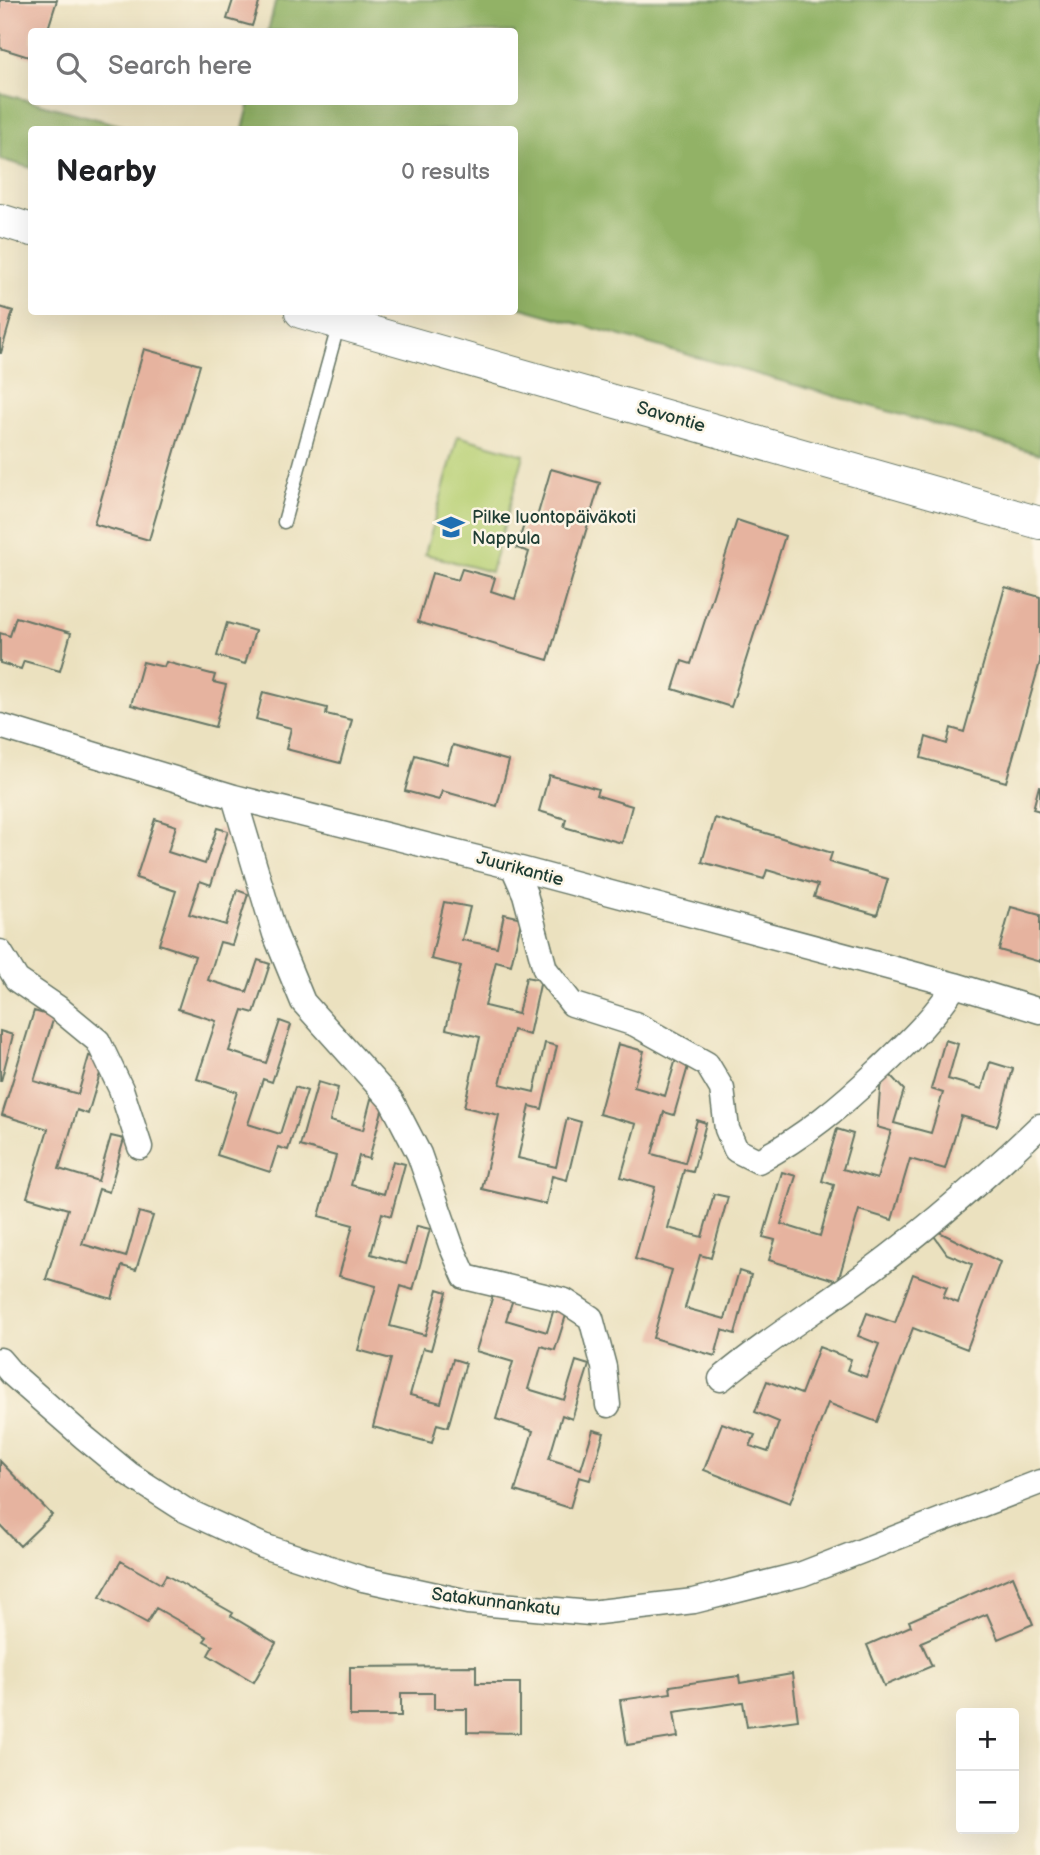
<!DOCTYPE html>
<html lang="en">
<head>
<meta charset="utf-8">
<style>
  body { margin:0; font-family:"Balsamiq Sans",sans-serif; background:#f2f2f2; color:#202124 }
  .controls { position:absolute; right:21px; bottom:21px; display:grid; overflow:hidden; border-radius:7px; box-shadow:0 7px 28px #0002 }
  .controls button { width:63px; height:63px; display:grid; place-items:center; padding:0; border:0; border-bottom:2px solid #e0e0e0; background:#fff; color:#202124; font:35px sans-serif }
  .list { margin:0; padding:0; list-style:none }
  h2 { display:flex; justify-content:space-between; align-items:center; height:91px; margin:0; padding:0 28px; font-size:30px }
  h2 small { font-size:23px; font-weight:400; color:#757577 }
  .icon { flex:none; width:38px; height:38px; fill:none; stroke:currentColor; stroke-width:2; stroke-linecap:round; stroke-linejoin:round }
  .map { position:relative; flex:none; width:1040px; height:1855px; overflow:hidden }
  .search { position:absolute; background:#fff; box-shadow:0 7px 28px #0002; left:28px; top:28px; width:490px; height:77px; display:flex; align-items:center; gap:18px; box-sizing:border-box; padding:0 24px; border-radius:7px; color:#757577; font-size:26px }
  .panel { position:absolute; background:#fff; box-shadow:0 7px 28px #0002; left:28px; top:126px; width:490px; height:189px; border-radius:7px }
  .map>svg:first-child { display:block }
  .green { fill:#b8d075; stroke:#6c8654; stroke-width:2 }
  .forest { fill:#92b266; stroke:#58784d; stroke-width:2 }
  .building { fill:#e6b39f }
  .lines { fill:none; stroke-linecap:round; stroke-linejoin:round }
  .service-casing { stroke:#667665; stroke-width:15 }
  .minor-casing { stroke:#667665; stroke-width:27 }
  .tertiary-casing { stroke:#667665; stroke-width:34 }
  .service { stroke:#fff; stroke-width:12 }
  .minor { stroke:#fff; stroke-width:24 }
  .tertiary { stroke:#fff; stroke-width:32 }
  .labels { text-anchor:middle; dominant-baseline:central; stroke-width:5; stroke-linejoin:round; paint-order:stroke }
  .street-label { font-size:18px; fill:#1f3d34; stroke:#fcf5e5 }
  .poi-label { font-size:18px; fill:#1f3d34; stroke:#fcf5e5; text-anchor:start }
</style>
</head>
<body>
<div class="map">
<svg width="1040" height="1855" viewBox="0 0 1040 1855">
  <rect width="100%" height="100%" fill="#fcf5e5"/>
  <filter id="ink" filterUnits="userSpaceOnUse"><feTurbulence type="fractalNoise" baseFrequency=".0143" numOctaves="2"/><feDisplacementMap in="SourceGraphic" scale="14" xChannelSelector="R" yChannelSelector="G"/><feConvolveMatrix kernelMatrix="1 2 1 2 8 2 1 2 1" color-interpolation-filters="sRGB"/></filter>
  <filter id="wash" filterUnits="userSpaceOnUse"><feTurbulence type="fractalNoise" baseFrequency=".00686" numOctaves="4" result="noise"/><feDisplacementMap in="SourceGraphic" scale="28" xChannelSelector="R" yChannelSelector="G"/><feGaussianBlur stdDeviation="1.57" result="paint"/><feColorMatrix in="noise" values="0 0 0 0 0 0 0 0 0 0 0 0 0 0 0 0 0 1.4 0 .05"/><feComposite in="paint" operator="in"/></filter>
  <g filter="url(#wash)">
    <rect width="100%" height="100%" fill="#ebe1bf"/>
    <path class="green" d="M458,436L524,455L491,572L425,554Z"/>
    <path class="forest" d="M276,0H1040V454L515,306L514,130L243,129L250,102H514V32L268,31Z
      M0,93L134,129L32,130L31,168L0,159Z"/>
    <g id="blocks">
      <path class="building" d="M0,0H57L47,32H32V58L0,48Z
        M233,0H260L252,26L227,19Z
        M0,307L13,311L1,353H0Z
        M144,349L200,365L149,540L94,524Z
        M551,469L600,483L548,660L418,622L432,573L458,580L462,569L495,578L491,591L515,599L529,552L517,548L527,514L537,517Z
        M737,520L785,536L731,707L673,689L682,661L691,664Z
        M1005,587L1040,597V662L1006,782L921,758L926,737L947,744L951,728L964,732Z
        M16,617L71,633L60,671L24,661L21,669L0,663V633L10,636Z
        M227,623L255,631L245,664L217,656Z
        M143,662L164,667L166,662L215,675L213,682L226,685L215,727L131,705Z
        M263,692L327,708L326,714L352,720L340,763L286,749L291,728L256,719Z
        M453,745L509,761L497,806L442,791L439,800L405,791L415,755L447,764Z
        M549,775L598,789L596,795L632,806L622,843L564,827L566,819L539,811Z
        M1039,786H1040V811L1033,809Z
        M715,818L832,853L829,862L888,879L877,915L814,897L818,885L767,870L764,879L702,862Z
        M155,819L176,826L168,852L205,864L217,828L228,831L211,885L200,881L189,914L226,925L237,890L248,894L232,945L220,942L208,980L247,992L258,960L270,964L254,1013L243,1010L229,1051L266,1063L280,1021L291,1025L272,1082L263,1079L248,1124L280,1134L295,1087L307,1091L288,1150L278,1147L270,1172L217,1155L237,1092L197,1079L216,1021L178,1009L195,956L159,944L176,891L136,878Z
        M444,902L470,907L462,940L497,947L504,914L522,918L511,965L496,961L485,1006L518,1014L526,977L541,980L529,1035L513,1030L500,1084L534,1092L545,1043L557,1046L542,1109L530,1106L518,1158L556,1167L567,1118L581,1122L567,1180L552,1176L546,1204L482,1189L499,1115L464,1107L480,1037L446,1029L461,966L431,959Z
        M1011,907L1040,915V962L999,950Z
        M34,1011L54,1017L34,1081L78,1094L89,1056L104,1060L88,1114L77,1110L59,1169L98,1181L111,1136L124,1139L109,1192L99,1189L82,1244L126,1257L139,1212L153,1216L136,1270L122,1266L112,1299L46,1279L68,1209L27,1197L48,1129L2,1115Z
        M0,1031L13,1035L1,1081H0Z
        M945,1040L958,1044L948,1079L982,1089L990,1062L1013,1069L997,1126L961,1116L945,1169L910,1159L892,1220L859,1210L838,1281L769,1260L775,1240L763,1237L782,1172L796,1176L781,1224L820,1236L834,1185L822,1181L837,1129L853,1134L843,1169L877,1179L891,1131L877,1127L882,1066L904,1090L894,1123L931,1133L943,1093L931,1089Z
        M618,1044L644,1051L634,1087L665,1096L676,1059L689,1063L674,1115L664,1112L652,1154L685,1163L697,1120L706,1123L693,1172L684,1170L668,1228L702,1237L714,1194L728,1197L711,1258L700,1255L685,1308L725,1319L739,1271L751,1275L735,1334L722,1330L715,1356L653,1338L672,1270L635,1259L655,1187L621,1177L636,1124L599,1114Z
        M318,1082L338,1088L330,1121L363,1130L371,1099L384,1103L369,1159L359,1156L351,1185L384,1194L393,1161L405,1164L391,1216L382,1213L371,1254L406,1264L417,1226L430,1229L413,1290L401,1286L390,1326L425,1335L438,1289L447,1292L431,1350L423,1348L410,1395L441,1403L453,1359L466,1363L448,1427L437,1424L432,1443L373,1427L391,1359L358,1350L376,1286L339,1276L353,1225L319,1216L336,1156L300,1146Z
        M927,1226L1000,1262L967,1349L913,1328L877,1422L828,1403L790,1503L704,1470L722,1423L755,1435L750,1446L768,1452L779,1422L755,1412L767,1381L801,1394L819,1347L851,1359L847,1370L866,1377L879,1344L858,1336L867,1313L895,1323L913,1274L947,1287L943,1297L958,1303L972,1264L947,1254Z
        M494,1292L513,1299L506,1320L547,1332L555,1305L568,1309L555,1350L541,1346L528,1389L564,1400L576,1361L589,1365L572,1419L562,1415L549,1459L581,1469L593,1430L604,1433L590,1480L579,1477L570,1508L515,1491L533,1431L496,1419L513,1362L476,1351Z
        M0,1461L52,1515L20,1546L0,1525Z
        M121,1561L161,1584L166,1575L233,1613L231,1616L276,1643L254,1682L208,1655L213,1646L204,1641L207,1637L156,1608L147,1623L100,1597Z
        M1013,1576L1033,1624L998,1639L987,1614L921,1642L932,1666L884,1686L867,1645L911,1626L909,1621Z
        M476,1666V1683H520V1733L467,1732V1709H434V1693H401V1716H350V1667Z
        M792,1674L798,1720L747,1727L743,1702L674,1712L678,1737L627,1745L620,1700L671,1693L670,1686L739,1676L740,1683Z"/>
    </g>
  </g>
  <g filter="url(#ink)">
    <use href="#blocks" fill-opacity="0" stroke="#667665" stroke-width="2"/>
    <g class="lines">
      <defs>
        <path id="service" d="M284,522L339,323"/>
        <path id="minor" d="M0,726L234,797L513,867L955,985L1040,1011
          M234,797L275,934L303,1002L391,1100L419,1154L451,1245L465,1277L565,1301L591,1318L604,1367L608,1405
          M513,867L525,894L545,969L572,1004L635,1024L707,1064L722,1089L727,1129L736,1150L758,1161C804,1137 842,1105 879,1070C907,1043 934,1018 955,985
          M0,952L17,980L58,1008L98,1041L121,1089L140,1147
          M0,1360L12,1374L85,1438L129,1474L185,1510L263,1546L363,1579L468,1602L590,1613L694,1601L802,1574L1040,1482
          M721,1379C760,1346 801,1320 842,1291C912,1242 978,1185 1040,1126"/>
        <path id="tertiary" d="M0,220L32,230
          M301,312L1040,523"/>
      </defs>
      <use href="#service" class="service-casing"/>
      <use href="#minor" class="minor-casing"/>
      <use href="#tertiary" class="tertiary-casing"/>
      <use href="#service" class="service"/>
      <use href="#minor" class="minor"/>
      <use href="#tertiary" class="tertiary"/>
    </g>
  </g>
  <defs>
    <symbol id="school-bare" viewBox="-9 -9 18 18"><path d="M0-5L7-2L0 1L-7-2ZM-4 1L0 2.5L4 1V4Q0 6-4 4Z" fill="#1f6fb2" stroke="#fcf5e5" stroke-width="2.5" paint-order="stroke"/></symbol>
  </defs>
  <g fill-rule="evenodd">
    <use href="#school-bare" x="432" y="508" width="38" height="38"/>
  </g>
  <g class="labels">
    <g class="street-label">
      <text transform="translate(671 417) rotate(16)">Savontie</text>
      <text transform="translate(520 869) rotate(15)">Juurikantie</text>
      <text transform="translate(496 1602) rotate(7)">Satakunnankatu</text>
    </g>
    <g class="poi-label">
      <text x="472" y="517">Pilke luontopäiväkoti<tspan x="472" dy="21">Nappula</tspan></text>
    </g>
  </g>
</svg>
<div class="controls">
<button>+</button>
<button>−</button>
</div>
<div class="search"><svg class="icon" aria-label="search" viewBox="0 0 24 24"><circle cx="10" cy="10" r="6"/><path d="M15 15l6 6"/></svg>Search here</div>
<section class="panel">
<h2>Nearby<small>0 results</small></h2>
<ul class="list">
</ul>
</section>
</div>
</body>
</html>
